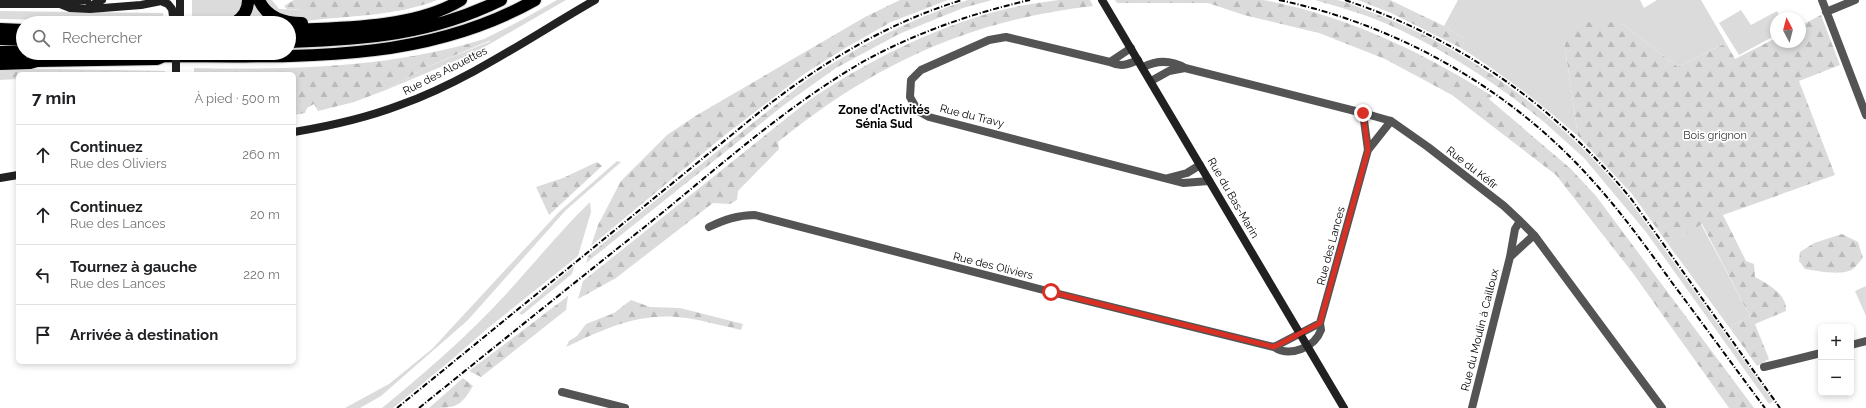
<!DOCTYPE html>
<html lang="fr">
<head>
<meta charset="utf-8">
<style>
  body { margin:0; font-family:Raleway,sans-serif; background:#f2f2f2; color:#202124 }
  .controls { position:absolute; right:12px; bottom:12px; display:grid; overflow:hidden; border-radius:6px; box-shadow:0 2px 6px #0003 }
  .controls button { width:36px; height:36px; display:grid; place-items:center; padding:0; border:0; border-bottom:1px solid #e0e0e0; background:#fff; color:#202124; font:20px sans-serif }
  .compass { position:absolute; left:1770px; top:12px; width:36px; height:36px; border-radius:50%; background:#fff; box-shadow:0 2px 6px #0003; rotate:353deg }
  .stop { position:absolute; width:12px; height:12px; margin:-9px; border:3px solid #d93025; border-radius:50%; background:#fff }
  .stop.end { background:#d93025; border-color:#fff; box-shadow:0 1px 4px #0008 }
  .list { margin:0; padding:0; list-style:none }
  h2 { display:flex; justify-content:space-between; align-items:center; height:52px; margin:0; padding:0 16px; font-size:17px }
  h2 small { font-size:13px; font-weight:400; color:#757577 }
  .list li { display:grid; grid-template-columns:26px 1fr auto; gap:12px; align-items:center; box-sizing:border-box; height:60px; padding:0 16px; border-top:1px solid #e0e0e0 }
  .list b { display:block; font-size:15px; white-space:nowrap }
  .list p { margin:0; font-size:13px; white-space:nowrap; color:#757577 }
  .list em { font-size:13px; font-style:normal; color:#757577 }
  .icon { flex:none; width:22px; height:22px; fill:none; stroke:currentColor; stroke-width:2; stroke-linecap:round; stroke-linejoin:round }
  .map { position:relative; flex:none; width:1866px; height:408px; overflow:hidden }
  .search { position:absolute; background:#fff; box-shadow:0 2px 6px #0003; left:16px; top:16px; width:280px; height:44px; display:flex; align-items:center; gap:10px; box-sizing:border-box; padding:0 14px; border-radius:22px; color:#757577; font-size:15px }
  .panel { position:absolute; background:#fff; box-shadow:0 2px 6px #0003; left:16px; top:72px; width:280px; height:292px; border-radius:6px }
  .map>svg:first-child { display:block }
  .green { fill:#dbdbdb }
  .forest { fill:url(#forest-firs) }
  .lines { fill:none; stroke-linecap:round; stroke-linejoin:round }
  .highway-casing { stroke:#dbdbdb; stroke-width:14 }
  .street { stroke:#545454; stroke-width:8 }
  .secondary { stroke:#212121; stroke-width:8 }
  .highway { stroke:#000; stroke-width:12 }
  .rail { stroke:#000; stroke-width:2; stroke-dasharray:6 2 1 2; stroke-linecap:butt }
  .secondary-bridge { stroke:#212121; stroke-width:8 }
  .route { stroke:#d93025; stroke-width:5 }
  .labels { text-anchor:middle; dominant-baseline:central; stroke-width:3.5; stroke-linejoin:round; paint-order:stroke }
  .street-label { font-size:11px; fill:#000; stroke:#fff }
  .park-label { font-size:11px; fill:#323232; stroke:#fff }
  .neighbourhood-label { font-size:12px; font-weight:bold; fill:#000; stroke:#fff }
</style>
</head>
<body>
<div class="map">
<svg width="1866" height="408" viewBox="0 0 1866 408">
  <defs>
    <pattern id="forest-firs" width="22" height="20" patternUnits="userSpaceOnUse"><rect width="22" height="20" fill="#dbdbdb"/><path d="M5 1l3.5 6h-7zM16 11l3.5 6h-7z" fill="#bababa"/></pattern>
  </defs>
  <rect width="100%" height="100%" fill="#fff"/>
  <path class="green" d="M192,0H244C240,20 227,23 208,23L207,20L192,21Z
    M262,0H272L279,9L302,10L314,13V20C287,24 282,16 262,0Z
    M557,0H566L474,53L386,90L427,67L491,41L484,39L518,22Z
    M1458,0H1640L1644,8L1657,0H1701L1726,43L1678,67L1620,22L1564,41L1578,136C1541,104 1503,74 1461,48L1465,39L1444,26Z
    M253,3H256L277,23H241Z
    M1741,10L1751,25L1777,11L1781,18H1776V35L1739,55L1719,23Z
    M0,11L163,13L164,22L0,19Z
    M1549,118C1579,143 1605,170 1630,201L1773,401L1769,404L1646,232L1584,158L1544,122Z
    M617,161L621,162L566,210L468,320L381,396L360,408H345L389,384L432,349L559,212Z
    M590,202L591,212L578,256L488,328L450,361L393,408H382C420,377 457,345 491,310C525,275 555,236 590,202Z
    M1701,224L1750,316L1731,326L1732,331L1668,244Z
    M574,266L572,274L522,315L519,313Z
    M1866,286V316L1855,291Z"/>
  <path class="forest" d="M294,0H437C400,15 353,16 314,20L313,13L302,10L287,9L284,6Z
    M900,0H948L891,22L847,47L804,74L725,135L591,246L598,225L621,181L667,135L697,115L865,17Z
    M968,0H992L963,8L899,34L836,68L784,105L586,263L588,256L641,212L808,79C858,46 910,19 968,0Z
    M1059,0H1090L1093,6C969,20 874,64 778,142L779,149L738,191L737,200L730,204L713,203L616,278L578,299L583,281L808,101C864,63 928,30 994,12C1015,6 1038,3 1059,0Z
    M1115,0H1263C1344,15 1423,52 1492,96L1489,99L1571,169L1596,196L1754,408H1729L1632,272L1556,175L1452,95L1385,59L1319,33L1244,15L1208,3H1117Z
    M1315,0C1322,0 1330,0 1337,0C1348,2 1360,8 1371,12C1436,36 1496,73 1549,118L1544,122C1496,83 1444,49 1387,24C1364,14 1339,7 1315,0Z
    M1358,0H1390L1444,26L1465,39L1461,48L1391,13Z
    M1821,15L1840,65L1799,81L1835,175L1723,215L1746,261L1754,264L1755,277C1768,284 1787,294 1786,311L1755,324L1769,359L1757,366L1732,331L1731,326L1750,316L1702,224L1668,244L1632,194L1578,136L1564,41L1584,22H1620L1678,67L1726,43L1735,59L1776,38V42H1800V26Z
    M484,39L491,40L427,67L386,90L354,102L318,111L314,104L307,108L305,113L294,115V74H194V68C292,70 390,68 484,39Z
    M0,68L165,71V74H18V79L0,80Z
    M597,162L602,166L549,215L536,187L563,178Z
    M1842,234L1858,242L1863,258C1859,262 1855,269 1849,271C1836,275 1818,271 1805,269L1799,261L1800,252L1814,243Z
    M568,296L566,310L481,377L469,371Z
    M631,300L650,307L680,308L743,324L741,330C723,326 705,321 687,318C642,311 605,328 566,347L569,341L577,336L586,324L614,313Z
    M463,378L473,386C460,408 455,408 429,408Z"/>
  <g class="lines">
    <defs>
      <path id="highway" d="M259,0C267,18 284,23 302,23
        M234,23C243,18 248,10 248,0
        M0,29L23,30
        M289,30C341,28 416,28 461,0
        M0,39L23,40
        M289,42C367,39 429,35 501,0
        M0,52H23
        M159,53L164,56C291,56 420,65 535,0
        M0,64L30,63L37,61L157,59L164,56"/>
    </defs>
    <use href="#highway" class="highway-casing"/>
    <path class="street" d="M1822,0L1866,115
      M1826,12L1855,0
      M1138,60C1127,65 1121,67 1110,62L1006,37L989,40L921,70L911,80L910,97L918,111L929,117L1183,183L1209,181
      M1110,62L1131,48
      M1143,67C1157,60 1171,60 1185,68L1363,113L1391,121L1428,147L1504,206L1520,221L1534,235L1662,408
      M1151,81L1169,71L1185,68
      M1368,150L1391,121
      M1168,178L1187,173L1200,165
      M709,227C724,220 737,215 755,215L1051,292L1274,347C1290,358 1315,347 1321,330L1320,323L1368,150L1363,113
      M1510,257L1534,235
      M1851,345L1866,341
      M1274,347L1320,323
      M1764,367L1821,353
      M562,392L625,408
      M1472,408L1510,257L1515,229L1520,221"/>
    <path class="secondary" d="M1102,0L1344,408
      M0,4H58L64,2L87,0
      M60,4L70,8L90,9L141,5L161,1L168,4L172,9L174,23
      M90,6L102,0
      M178,23L180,19V0
      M294,132C330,126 366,118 400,105C468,81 532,36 595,0
      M0,178L18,175"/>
    <use href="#highway" class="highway"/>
    <path class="rail" d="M1279,0C1398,25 1511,89 1592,180C1622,213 1647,248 1673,284C1704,325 1734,367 1765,408
      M1345,0C1459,38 1556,106 1632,200L1780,408
      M397,408L767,106C826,60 890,22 962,0
      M419,408C497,345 574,283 652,221C721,165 789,104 866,60C918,32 973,13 1030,0"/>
    <path class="secondary-bridge" d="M176,53V74"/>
  </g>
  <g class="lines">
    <path class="route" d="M1051,292L1274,347L1320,323L1368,150L1363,113"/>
  </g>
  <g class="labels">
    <g class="street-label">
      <text transform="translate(445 71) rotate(-27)">Rue des Alouettes</text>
      <text transform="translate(972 116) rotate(14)">Rue du Travy</text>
      <text transform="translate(1472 168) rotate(38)">Rue du Kéfir</text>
      <text transform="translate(1233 198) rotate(60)">Rue du Bas-Marin</text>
      <text transform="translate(1331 246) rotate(-75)">Rue des Lances</text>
      <text transform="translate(993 266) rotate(14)">Rue des Oliviers</text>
      <text transform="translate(1480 330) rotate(-76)">Rue du Moulin à Cailloux</text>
    </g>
    <g class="park-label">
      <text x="1715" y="135">Bois grignon</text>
    </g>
    <g class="neighbourhood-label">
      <text x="884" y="110">Zone d'Activités<tspan x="884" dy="14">Sénia Sud</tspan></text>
    </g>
  </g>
</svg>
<div class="controls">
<button>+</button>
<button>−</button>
</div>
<svg class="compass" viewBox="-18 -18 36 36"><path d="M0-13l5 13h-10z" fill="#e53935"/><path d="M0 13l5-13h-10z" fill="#757577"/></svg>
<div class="stop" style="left:1051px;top:292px"></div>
<div class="stop end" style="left:1363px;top:113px"></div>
<div class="search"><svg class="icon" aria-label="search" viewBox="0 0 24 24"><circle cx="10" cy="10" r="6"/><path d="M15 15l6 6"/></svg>Rechercher</div>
<section class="panel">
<h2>7 min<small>À pied · 500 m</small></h2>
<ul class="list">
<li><svg class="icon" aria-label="ahead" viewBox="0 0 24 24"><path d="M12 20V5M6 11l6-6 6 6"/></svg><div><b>Continuez</b><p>Rue des Oliviers</p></div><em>260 m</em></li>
<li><svg class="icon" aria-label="ahead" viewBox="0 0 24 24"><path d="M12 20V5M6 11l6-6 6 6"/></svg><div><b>Continuez</b><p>Rue des Lances</p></div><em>20 m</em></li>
<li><svg class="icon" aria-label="left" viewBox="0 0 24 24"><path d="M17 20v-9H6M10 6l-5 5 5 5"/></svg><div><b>Tournez à gauche</b><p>Rue des Lances</p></div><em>220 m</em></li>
<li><svg class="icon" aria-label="arrive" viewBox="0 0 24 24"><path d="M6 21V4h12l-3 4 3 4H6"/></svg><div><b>Arrivée à destination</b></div></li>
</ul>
</section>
</div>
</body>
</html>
